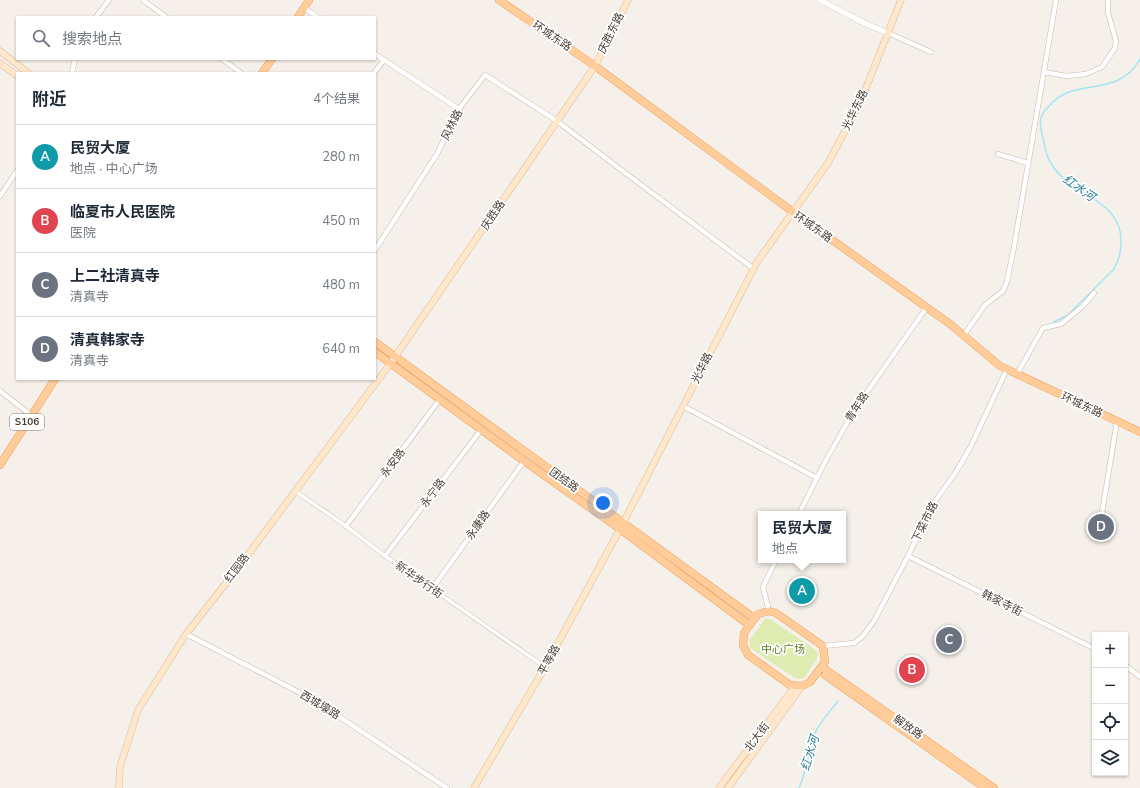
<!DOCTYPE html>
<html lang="zh">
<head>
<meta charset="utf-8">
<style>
  body { margin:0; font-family:"Nunito Sans","Noto Sans SC",sans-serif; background:#f6f6f7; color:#1f2937 }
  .controls { position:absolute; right:12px; bottom:12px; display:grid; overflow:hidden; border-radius:0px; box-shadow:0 1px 3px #0004 }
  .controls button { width:36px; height:36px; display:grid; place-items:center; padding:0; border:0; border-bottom:1px solid #e0e1e3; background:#fff; color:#1f2937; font:20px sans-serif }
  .you { position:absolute; left:603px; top:503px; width:14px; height:14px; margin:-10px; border:3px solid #fff; border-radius:50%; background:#1a73e8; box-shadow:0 0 0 6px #1a73e833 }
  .badge { display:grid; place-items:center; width:26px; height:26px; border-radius:50%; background:#ff1828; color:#fff; font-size:13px; font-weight:700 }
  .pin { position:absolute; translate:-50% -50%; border:2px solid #fff; box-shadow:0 1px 4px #0006 }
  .popup { position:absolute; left:758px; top:511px; width:88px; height:52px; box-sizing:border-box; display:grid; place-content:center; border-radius:0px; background:#fff; filter:drop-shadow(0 1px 3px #0005); font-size:13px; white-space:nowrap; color:#747a83 }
  .popup b { font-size:15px; color:#1f2937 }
  .popup::after { content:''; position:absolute; left:50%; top:100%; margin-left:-8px; border:8px solid transparent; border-top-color:#fff }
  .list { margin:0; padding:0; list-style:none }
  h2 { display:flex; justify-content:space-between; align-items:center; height:52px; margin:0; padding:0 16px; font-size:17px }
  h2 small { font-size:13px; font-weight:400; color:#747a83 }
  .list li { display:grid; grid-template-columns:26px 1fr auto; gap:12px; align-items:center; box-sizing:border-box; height:64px; padding:0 16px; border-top:1px solid #e0e1e3 }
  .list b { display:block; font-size:15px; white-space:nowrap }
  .list p { margin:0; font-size:13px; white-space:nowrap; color:#747a83 }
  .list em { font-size:13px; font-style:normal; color:#747a83 }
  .icon { flex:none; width:22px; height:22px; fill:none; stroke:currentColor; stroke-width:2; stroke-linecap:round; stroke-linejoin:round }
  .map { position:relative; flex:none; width:1140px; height:788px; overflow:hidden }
  .search { position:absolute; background:#fff; box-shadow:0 1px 3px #0004; left:16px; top:16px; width:360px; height:44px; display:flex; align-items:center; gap:10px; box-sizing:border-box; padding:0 14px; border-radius:0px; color:#747a83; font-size:15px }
  .panel { position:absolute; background:#fff; box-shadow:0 1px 3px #0004; left:16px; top:72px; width:360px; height:308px; border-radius:0px }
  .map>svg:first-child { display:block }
  .green { fill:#deebb1 }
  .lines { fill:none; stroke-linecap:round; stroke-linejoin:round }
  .stream { stroke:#a4e5f4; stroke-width:1.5 }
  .pedestrian-casing { stroke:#c5b8af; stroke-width:4.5 }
  .minor-casing { stroke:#c5b8af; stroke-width:5.5 }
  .tertiary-casing { stroke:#c5b8af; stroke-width:6 }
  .secondary-casing { stroke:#dbbb9a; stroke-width:7 }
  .primary-casing { stroke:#eaa464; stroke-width:8 }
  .pedestrian { stroke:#fff; stroke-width:3.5 }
  .minor { stroke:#fff; stroke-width:4.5 }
  .tertiary { stroke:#fff; stroke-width:5.5 }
  .secondary { stroke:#ffe7cb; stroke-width:6 }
  .primary { stroke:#ffcc9a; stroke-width:7 }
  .labels { text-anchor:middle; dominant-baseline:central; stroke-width:3.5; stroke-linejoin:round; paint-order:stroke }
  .shield { fill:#fff; stroke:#807973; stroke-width:1 }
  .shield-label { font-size:10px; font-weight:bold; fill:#4a3f37 }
  .street-label { font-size:11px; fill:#4a3f37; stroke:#fff }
  .park-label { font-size:11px; fill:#5c8026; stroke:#fff }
  .water-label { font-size:12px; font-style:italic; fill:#247c92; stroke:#fff }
</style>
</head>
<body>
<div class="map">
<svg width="1140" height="788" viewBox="0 0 1140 788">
  <rect width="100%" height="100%" fill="#f6f0ea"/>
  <path class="green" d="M765,619H770L816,650L818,654L817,658L805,677L800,679L795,678L750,648L749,641Z"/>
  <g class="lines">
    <path class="stream" d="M1054,322L1068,315L1114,269C1119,260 1121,253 1121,243C1123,199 1071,196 1052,165C1048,159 1045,150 1044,142C1042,135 1039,126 1041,118C1042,114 1046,109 1049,106C1075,75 1117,100 1140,59
      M799,788C808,769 808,745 817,729C823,719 831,710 838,701"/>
    <defs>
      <path id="pedestrian" d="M295,491L346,526L385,556L545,667"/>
      <path id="minor" d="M143,0L166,17
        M304,8L318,17
        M96,17L109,0
        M888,33L931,52
        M375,54L459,109
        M222,59L241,73
        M1044,72L1066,76L1086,74L1102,67L1115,48L1116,41L1108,13V0
        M72,73L75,59
        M374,73L384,60
        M998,154L1028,163
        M0,196L17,171
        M375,250L437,154L459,109L485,75L557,121L624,172L754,269
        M964,335L985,305L1003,291L1007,281L1014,247L1056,0
        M1017,374L1043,328L1061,324L1083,306L1094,293
        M0,391L31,415
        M683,406L817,478
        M799,514L826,460L855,409L927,307
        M1101,519L1117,421
        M346,526L440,399
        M385,556L481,430
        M908,556L1095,649
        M432,589L524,461
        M769,611L763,587L776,560
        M186,634L314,700L447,788
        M823,646L854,643L863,636L874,621L908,556L933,504L956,472L970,448L1007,369
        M1125,665L1140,677"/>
      <path id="tertiary" d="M820,0L866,24L888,33"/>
      <path id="secondary" d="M0,51L28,73
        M0,63L17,76
        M119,788L120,767L138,710L186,634L241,564L390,364L595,66L628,0
        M474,788L545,667L620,529L757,262L828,163L860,103L901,0
        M719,788L795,686
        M728,788L802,686"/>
      <path id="primary" d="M499,0L595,66L793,212L950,324L1000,366L1140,432
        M298,17L309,0
        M262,73L272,59
        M375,342L754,618
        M375,352L524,461L620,529L749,625
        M0,465L55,379
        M769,611L776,613L823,646L825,662L810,682L802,686L790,685L748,655L743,645L744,633L758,614Z
        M822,667L994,788
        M825,675L985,788"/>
    </defs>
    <use href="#pedestrian" class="pedestrian-casing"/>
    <use href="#minor" class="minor-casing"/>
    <use href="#tertiary" class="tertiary-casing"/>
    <use href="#secondary" class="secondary-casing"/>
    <use href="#primary" class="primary-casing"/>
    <use href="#pedestrian" class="pedestrian"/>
    <use href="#minor" class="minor"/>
    <use href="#tertiary" class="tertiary"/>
    <use href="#secondary" class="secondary"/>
    <use href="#primary" class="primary"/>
  </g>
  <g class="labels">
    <rect class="shield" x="10" y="414" width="34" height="16" rx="3"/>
    <g class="shield-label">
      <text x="27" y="422">S106</text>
    </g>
    <g class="street-label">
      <text transform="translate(611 33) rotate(-63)">庆胜东路</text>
      <text transform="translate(552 36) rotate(34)">环城东路</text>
      <text transform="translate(855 110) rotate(-64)">光华东路</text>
      <text transform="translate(452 125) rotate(-63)">风林路</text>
      <text transform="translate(493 215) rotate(-56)">庆胜路</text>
      <text transform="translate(813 227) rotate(35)">环城东路</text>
      <text transform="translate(702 368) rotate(-63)">光华路</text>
      <text transform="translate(1082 405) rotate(25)">环城东路</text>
      <text transform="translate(857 407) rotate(-57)">青年路</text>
      <text transform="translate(393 463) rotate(-53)">永安路</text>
      <text transform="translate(564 480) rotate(36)">团结路</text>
      <text transform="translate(433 493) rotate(-53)">永宁路</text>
      <text transform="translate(925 522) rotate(-63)">下菜市路</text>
      <text transform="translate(478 525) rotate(-55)">永康路</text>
      <text transform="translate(237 568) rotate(-53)">红园路</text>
      <text transform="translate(419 580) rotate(35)">新华步行街</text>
      <text transform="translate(1002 603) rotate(27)">韩家寺街</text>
      <text transform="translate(549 660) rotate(-61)">平等路</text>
      <text transform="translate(320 705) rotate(31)">西城壕路</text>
      <text transform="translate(908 727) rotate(35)">解放路</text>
      <text transform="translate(757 737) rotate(-53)">北大街</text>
    </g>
    <g class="park-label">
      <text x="783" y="649">中心广场</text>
    </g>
    <g class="water-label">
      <text transform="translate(1079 188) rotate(35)">红水河</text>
      <text transform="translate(810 753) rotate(-73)">红水河</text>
    </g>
  </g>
</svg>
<div class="controls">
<button>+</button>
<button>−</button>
<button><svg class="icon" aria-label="locate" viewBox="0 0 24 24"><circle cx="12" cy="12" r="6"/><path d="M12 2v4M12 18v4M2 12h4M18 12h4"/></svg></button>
<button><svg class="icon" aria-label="layers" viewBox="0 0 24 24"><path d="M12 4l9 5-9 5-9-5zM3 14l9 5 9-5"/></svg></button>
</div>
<div class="you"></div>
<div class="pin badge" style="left:802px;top:591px;background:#0f9aa8">A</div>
<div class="popup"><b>民贸大厦</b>地点</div>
<div class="pin badge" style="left:912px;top:670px;background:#e0444e">B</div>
<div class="pin badge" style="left:949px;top:640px;background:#6b7280">C</div>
<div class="pin badge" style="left:1101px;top:527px;background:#6b7280">D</div>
<div class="search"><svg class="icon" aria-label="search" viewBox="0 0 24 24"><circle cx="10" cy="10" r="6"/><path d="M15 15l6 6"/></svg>搜索地点</div>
<section class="panel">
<h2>附近<small>4个结果</small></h2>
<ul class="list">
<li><span class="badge" style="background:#0f9aa8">A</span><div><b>民贸大厦</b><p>地点 · 中心广场</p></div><em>280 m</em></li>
<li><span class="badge" style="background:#e0444e">B</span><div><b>临夏市人民医院</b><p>医院</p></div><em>450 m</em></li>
<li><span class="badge" style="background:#6b7280">C</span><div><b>上二社清真寺</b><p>清真寺</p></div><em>480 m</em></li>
<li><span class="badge" style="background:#6b7280">D</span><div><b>清真韩家寺</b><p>清真寺</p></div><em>640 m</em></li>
</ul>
</section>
</div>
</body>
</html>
